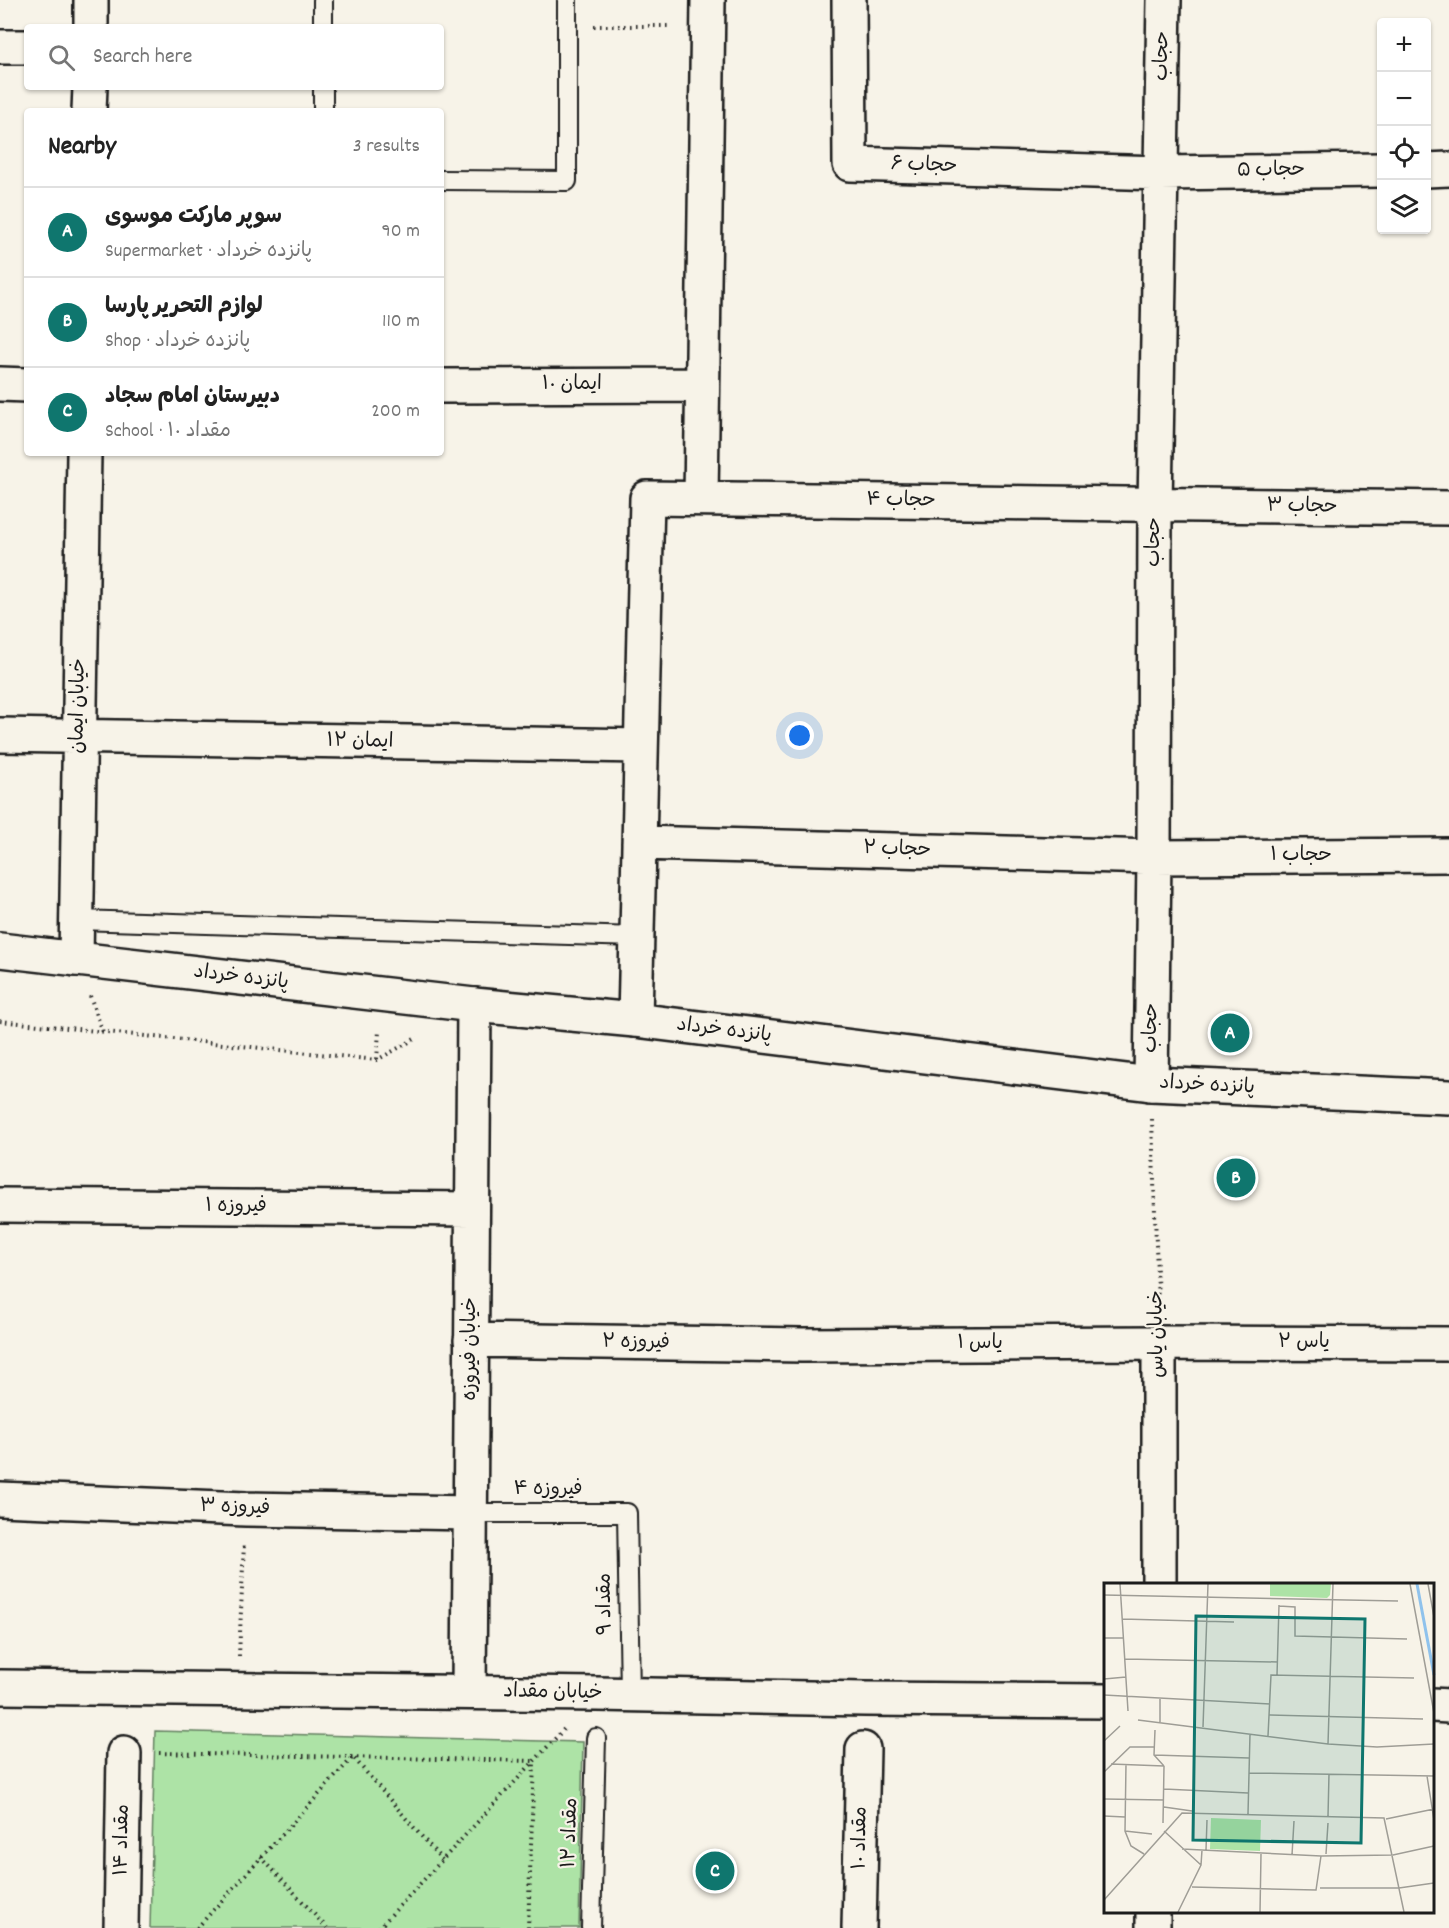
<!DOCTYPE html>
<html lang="en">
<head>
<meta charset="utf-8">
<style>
  body { margin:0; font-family:Dekko,"Playpen Sans Arabic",sans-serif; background:#f6f6f6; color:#222 }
  .controls { position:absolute; right:18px; top:18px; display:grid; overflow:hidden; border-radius:6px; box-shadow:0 2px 4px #0004 }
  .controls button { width:54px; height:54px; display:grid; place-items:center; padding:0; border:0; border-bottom:2px solid #e0e0e0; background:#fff; color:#222; font:30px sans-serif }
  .you { position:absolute; left:800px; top:736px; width:21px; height:21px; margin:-15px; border:4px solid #fff; border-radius:50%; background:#1a73e8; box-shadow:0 0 0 9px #1a73e833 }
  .badge { display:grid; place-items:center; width:39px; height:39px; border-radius:50%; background:#0f766e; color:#fff; font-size:20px; font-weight:700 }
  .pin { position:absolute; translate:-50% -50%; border:3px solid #fff; box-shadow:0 2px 6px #0006 }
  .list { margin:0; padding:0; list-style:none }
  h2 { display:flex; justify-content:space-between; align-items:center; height:78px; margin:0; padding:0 24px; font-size:26px }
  h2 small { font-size:20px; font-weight:400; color:#767676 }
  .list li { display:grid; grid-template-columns:39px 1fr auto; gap:18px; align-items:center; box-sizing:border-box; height:90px; padding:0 24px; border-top:2px solid #e0e0e0 }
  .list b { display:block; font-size:22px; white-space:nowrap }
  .list p { margin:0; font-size:20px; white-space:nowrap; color:#767676 }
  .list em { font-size:20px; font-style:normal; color:#767676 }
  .icon { flex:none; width:33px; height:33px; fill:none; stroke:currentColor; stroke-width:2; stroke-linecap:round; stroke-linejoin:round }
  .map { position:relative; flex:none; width:1449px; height:1928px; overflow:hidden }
  .search { position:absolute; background:#fff; box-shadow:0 2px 4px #0004; left:24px; top:24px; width:420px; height:66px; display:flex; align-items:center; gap:15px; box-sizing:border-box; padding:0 21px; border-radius:6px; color:#767676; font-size:22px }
  .panel { position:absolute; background:#fff; box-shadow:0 2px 4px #0004; left:24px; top:108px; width:420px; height:348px; border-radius:6px }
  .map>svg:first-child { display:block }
  .green { fill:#ade3a6; stroke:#648061; stroke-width:1.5 }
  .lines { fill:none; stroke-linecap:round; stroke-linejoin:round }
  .lane-casing { stroke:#1c1c1c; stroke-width:22 }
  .street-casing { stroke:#1c1c1c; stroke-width:38 }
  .secondary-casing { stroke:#1c1c1c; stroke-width:38 }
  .path { stroke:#1c1c1c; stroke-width:4; stroke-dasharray:1.5 4.5; stroke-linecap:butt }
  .lane { stroke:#f7f3e8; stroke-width:18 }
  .street { stroke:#f7f3e8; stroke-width:33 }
  .secondary { stroke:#f7f3e8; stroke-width:33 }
  .labels { text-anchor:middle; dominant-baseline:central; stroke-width:4.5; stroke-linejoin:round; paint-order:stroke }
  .street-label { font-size:20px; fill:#1c1c1c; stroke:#f7f3e8 }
  .inset-river { fill:none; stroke:#8fc2ec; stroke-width:3 }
  .inset-road { fill:none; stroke:#9f9d96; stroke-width:1.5 }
  .view { fill:#0f766e; fill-opacity:0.15; stroke:#0f766e; stroke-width:3 }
  .inset-edge { fill:none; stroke:#1c1c1c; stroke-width:3 }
</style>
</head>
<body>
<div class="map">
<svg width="1449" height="1928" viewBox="0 0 1449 1928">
  <rect width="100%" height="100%" fill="#f7f3e8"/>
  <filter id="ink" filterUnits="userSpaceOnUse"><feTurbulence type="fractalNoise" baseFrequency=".0167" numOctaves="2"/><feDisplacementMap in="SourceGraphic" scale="12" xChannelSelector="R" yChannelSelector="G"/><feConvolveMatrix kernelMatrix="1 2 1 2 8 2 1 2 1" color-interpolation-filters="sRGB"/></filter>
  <g filter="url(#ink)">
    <path class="green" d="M155,1731L583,1742L579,1928H150Z"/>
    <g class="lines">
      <defs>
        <path id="lane" d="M323,0V27
          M323,87V111
          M441,180L567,181V0
          M77,920L637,937
          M470,1513H627L630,1695
          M591,1928L596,1738"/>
        <path id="street" d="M849,0L850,164L1161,173L1382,170
          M91,27V0
          M0,47H27
          M89,111L90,87
          M1426,170L1449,169
          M0,384L27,385
          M441,386L702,385
          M701,498L708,0
          M0,735L641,746
          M639,843L1154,857L1449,855
          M76,959L84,453
          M635,1020L647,498L1449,508
          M1151,1084L1154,857L1155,505L1164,0
          M0,1205L472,1209
          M471,1340L802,1345L1159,1343L1449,1344
          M1159,1343V1584
          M0,1499L246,1509L470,1513
          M0,1687L597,1694L865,1699L1106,1701
          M469,1692L474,1005
          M1432,1705L1449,1706
          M121,1928L124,1753
          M859,1928L863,1749
          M1153,1928V1912"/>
        <path id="secondary" d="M0,950L474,1005L635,1020L1151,1084L1449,1097"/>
      </defs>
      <use href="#lane" class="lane-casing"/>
      <use href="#street" class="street-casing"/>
      <use href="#secondary" class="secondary-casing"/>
      <path class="path" d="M594,26H671
        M90,996L103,1032
        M0,1021L377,1060L418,1037
        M377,1059L379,1031
        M1152,1119L1158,1306
        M239,1656L244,1543
        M159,1753L534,1761
        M261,1857L327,1928
        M197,1928L353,1757L442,1860
        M379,1928L564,1729
        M528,1928L534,1762"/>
      <use href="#lane" class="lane"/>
      <use href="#street" class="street"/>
      <use href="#secondary" class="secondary"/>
    </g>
  </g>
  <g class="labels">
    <g class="street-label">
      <text transform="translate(1163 56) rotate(-89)">حجاب</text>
      <text transform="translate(924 166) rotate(2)">حجاب ۶</text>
      <text transform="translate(1271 171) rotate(-1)">حجاب ۵</text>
      <text x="572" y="385">ایمان ۱۰</text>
      <text transform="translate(901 501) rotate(1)">حجاب ۴</text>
      <text transform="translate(1302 507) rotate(1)">حجاب ۳</text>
      <text transform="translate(1155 542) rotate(-90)">حجاب</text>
      <text transform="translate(79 706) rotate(-89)">خیابان ایمان</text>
      <text transform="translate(360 742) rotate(1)">ایمان ۱۲</text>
      <text transform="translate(897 850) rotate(2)">حجاب ۲</text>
      <text x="1301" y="856">حجاب ۱</text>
      <text transform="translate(241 978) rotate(7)">پانزده خرداد</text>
      <text transform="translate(1152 1028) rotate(-89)">حجاب</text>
      <text transform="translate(724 1031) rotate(7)">پانزده خرداد</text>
      <text transform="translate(1207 1086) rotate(3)">پانزده خرداد</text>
      <text x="236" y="1207">فیروزه ۱</text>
      <text transform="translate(1158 1334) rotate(-91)">خیابان یاس</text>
      <text transform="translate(636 1343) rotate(1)">فیروزه ۲</text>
      <text x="1304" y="1343">یاس ۲</text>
      <text x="980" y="1344">یاس ۱</text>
      <text transform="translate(471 1349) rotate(-90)">خیابان فیروزه</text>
      <text x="548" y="1490">فیروزه ۴</text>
      <text transform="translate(235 1508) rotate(2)">فیروزه ۳</text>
      <text transform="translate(606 1604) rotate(-91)">مقداد ۹</text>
      <text transform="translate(553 1693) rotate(1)">خیابان مقداد</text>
      <text transform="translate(571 1833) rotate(-88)">مقداد ۱۲</text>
      <text transform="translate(861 1838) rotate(-89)">مقداد ۱۰</text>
      <text transform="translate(123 1840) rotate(-89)">مقداد ۱۴</text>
    </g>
  </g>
  <g transform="translate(1104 1583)">
    <rect width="330" height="330" fill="#f7f3e8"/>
    <path d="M166,1H227L226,12L223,15L166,13ZM107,235L157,237L156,268L106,266Z" fill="#ade3a6"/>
    <path class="inset-river" d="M313,1L330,92"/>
    <path class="inset-road" d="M16,1L24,128M306,1L330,130M324,1L330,34M0,12L294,18M175,23L191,24V53L303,56M18,36L130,39M0,55H19M21,76L174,79M173,92L175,22M0,96L22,94M0,112L166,121M165,132L319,136M34,137L224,161L273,164L330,161M56,139V116M99,144L104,1M51,147L50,172L60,183M164,153L167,92L310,95M0,158L16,143M224,161L229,1M50,172L145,175M7,181L60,183M22,181L21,248L27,263L40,271M0,189L26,164H51M145,190L330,193M323,193L330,237M60,206L144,210M0,216L60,217M60,224L88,228M144,231L146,151M0,233L21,234M224,233L225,191M282,236L330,226M59,240L60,183M21,248L48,251M60,248L97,282M78,266L217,273L289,272L330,263M102,267L103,237M222,271L224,240M188,272L190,238M88,304L212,307L217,273M216,305H295L330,300M0,317L78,230L280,235L300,329M74,329L97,282L98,267M156,329L157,271"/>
    <path class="view" d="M92,33L261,36L257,260L89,257Z"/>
    <rect width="330" height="330" class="inset-edge"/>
  </g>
</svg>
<div class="controls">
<button>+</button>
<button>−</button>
<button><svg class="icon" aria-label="locate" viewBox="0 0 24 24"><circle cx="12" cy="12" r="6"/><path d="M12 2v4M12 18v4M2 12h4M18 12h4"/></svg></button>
<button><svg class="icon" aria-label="layers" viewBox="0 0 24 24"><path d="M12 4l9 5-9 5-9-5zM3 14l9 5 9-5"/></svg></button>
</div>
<div class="you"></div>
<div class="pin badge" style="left:1230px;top:1033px">A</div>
<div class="pin badge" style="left:1236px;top:1178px">B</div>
<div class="pin badge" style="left:715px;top:1871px">C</div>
<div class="search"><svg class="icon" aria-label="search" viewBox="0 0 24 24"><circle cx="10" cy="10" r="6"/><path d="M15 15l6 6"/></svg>Search here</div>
<section class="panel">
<h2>Nearby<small>3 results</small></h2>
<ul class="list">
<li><span class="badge">A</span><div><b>سوپر مارکت موسوی</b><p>Supermarket · پانزده خرداد</p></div><em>90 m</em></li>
<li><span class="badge">B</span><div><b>لوازم التحریر پارسا</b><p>Shop · پانزده خرداد</p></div><em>110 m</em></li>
<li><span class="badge">C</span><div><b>دبیرستان امام سجاد</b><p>School · مقداد ۱۰</p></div><em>200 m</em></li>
</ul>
</section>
</div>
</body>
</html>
